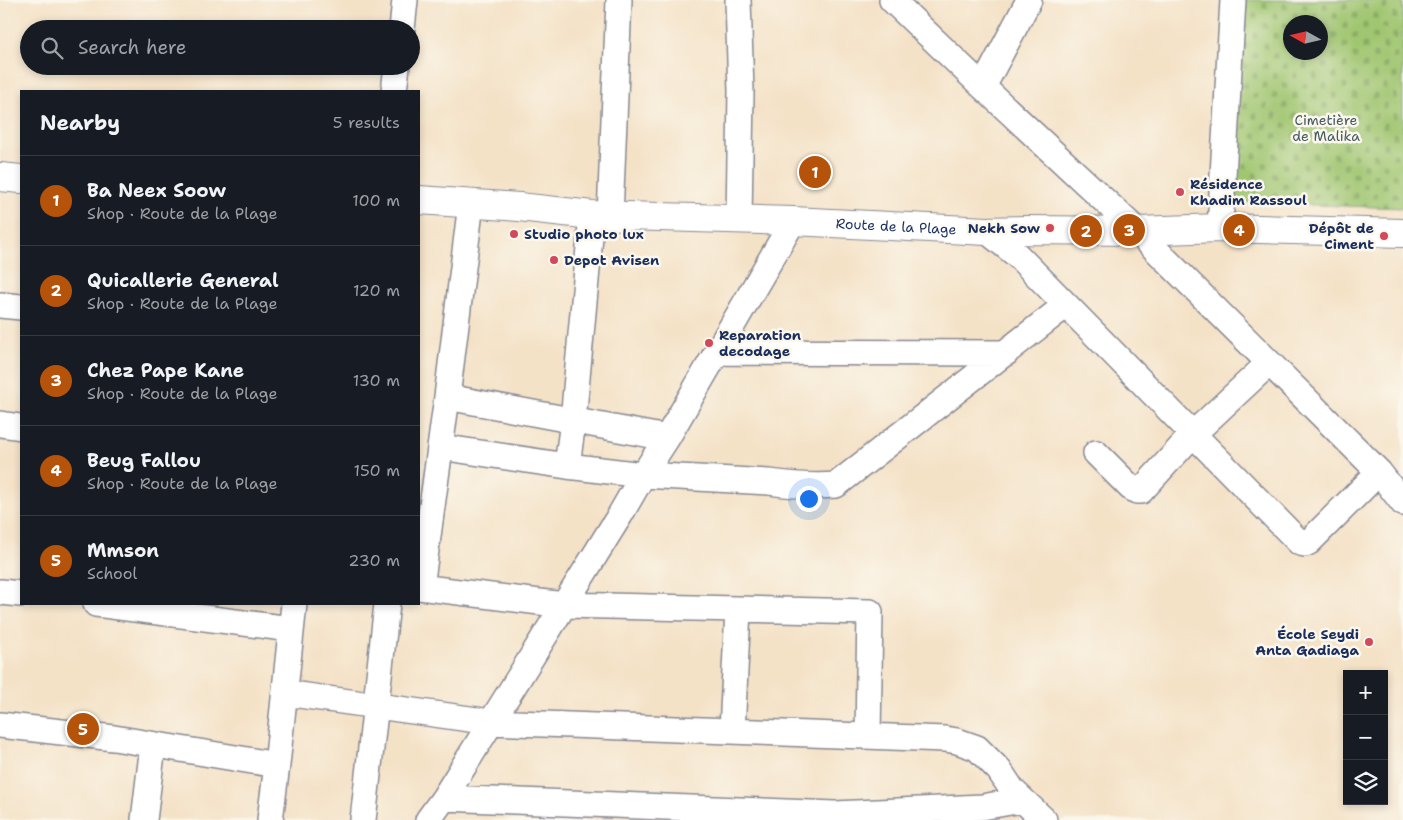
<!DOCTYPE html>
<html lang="en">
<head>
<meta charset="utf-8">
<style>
  body { margin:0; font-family:"Shantell Sans",sans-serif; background:#20242c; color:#f1f3f6 }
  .controls { position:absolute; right:15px; bottom:15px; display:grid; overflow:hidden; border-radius:0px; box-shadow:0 2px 8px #0003 }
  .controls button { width:45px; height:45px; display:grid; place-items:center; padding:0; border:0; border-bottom:1px solid #363941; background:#171b24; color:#f1f3f6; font:25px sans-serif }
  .compass { position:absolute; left:1283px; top:15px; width:45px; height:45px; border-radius:50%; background:#171b24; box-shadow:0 2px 8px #0003; rotate:278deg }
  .you { position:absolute; left:808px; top:498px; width:18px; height:18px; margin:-12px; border:4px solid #fff; border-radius:50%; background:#1a73e8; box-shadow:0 0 0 8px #1a73e833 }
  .badge { display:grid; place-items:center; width:32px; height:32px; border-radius:50%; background:#b45309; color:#fff; font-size:16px; font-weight:700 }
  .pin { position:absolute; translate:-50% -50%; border:2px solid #fff; box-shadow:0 1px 5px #0006 }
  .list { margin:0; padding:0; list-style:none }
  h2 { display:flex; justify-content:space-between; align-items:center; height:65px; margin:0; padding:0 20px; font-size:21px }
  h2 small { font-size:16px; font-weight:400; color:#9ea1a6 }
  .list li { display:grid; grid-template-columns:32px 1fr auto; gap:15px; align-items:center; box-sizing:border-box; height:90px; padding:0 20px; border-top:1px solid #363941 }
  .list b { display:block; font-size:19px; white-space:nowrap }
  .list p { margin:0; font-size:16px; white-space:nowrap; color:#9ea1a6 }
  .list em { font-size:16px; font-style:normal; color:#9ea1a6 }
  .icon { flex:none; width:28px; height:28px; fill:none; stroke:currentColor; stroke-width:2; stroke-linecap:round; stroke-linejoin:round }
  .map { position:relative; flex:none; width:1403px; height:820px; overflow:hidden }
  .search { position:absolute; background:#171b24; box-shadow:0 2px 8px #0003; left:20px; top:20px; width:400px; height:55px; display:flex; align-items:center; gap:12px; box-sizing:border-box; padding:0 18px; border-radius:28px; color:#9ea1a6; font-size:19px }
  .panel { position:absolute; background:#171b24; box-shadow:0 2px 8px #0003; left:20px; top:90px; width:400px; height:515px; border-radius:0px }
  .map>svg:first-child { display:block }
  .cemetery { fill:url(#cemetery-stones); stroke:#5e7a68; fill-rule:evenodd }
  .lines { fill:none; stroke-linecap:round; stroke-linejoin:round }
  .minor-casing { stroke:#888892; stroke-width:28 }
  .secondary-casing { stroke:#888892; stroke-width:30 }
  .minor { stroke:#fff; stroke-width:25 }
  .secondary { stroke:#fff; stroke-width:28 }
  .poi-dot { fill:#d1495b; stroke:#fbf7ec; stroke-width:2 }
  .labels { text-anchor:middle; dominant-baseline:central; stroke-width:5; stroke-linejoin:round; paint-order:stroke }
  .park-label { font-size:14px; fill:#435c64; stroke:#fbf7ec }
  .poi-label { font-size:14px; font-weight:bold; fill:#1b2f5e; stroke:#fbf7ec; text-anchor:start }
  .street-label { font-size:14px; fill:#1b2f5e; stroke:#fbf7ec }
</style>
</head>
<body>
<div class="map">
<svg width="1403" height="820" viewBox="0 0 1403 820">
  <defs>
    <pattern id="cemetery-stones" width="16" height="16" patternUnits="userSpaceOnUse" patternTransform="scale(1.25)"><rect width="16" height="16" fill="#a0c671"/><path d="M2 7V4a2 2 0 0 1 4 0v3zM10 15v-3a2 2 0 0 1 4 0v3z" fill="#89aa64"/></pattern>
  </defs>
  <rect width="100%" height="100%" fill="#fbf7ec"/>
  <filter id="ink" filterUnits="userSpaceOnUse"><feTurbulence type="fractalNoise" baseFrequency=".02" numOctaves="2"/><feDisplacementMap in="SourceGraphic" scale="10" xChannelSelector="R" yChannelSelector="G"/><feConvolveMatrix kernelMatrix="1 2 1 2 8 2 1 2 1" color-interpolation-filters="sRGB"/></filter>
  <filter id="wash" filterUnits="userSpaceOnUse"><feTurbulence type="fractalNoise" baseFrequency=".0096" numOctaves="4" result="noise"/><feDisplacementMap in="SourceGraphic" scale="20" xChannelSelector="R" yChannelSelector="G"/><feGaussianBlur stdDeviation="1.12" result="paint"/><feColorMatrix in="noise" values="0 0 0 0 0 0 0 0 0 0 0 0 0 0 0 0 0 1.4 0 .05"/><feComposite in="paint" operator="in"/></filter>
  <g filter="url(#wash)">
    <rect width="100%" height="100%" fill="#f4e2c7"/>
    <path class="cemetery" d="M1238,0H1403V208L1227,202ZM1290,22H1320V52H1290Z"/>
  </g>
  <g filter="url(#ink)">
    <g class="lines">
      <defs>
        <path id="minor" d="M738,0L741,91L739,220
          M892,0L983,87L1137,231L1379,472L1403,503
          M402,29L405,0
          M983,87L1029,0
          M394,91L397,66
          M610,216L619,0
          M1220,228L1233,0
          M987,231L1018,256L1300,543L1305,544L1309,542L1379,472
          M0,305L21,307
          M717,352L1006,353
          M447,397L667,438
          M0,424L21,427
          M440,447L567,466L643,475L769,482C791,485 814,487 836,485L1066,305
          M1096,453L1132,489L1137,491H1141L1193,434L1269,363
          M567,466L573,421L592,215
          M419,587L564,605L870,612L868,736
          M421,587L447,397L471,203
          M0,592L21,594
          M96,604L291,629
          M285,693L491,722L945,739L957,741L977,748L999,770L1013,791L1044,820
          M0,725L114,738L277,765
          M732,731L738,610
          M444,798L835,814L982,807L1022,800
          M144,820L153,745
          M270,820L277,765L294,604
          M363,820L387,604
          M428,820L444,798L620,515L643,475L667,438L793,221"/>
        <g id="secondary">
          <path d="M0,177L21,179"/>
          <path id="s1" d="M419,200L519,207L592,215L793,221L987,231L1025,230L1137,231L1220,228L1403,233"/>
        </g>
      </defs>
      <use href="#minor" class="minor-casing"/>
      <use href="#secondary" class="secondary-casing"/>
      <use href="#minor" class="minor"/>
      <use href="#secondary" class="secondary"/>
    </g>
  </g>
  <g class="poi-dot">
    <circle cx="1180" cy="192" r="5"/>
    <circle cx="1050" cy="228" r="5"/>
    <circle cx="514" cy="234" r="5"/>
    <circle cx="1384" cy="236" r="5"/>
    <circle cx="554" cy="260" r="5"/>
    <circle cx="709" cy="343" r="5"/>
    <circle cx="1369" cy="642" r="5"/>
  </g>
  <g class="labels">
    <g class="park-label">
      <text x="1326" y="120">Cimetière<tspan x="1326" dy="16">de Malika</tspan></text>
    </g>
    <g class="poi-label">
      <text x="1190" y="184">Résidence<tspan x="1190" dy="16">Khadim Rassoul</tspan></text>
      <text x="1040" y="228" text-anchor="end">Nekh Sow</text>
      <text x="1374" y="228" text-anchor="end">Dépôt de<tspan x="1374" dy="16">Ciment</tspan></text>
      <text x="524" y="234">Studio photo lux</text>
      <text x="564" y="260">Depot Avisen</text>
      <text x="719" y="335">Reparation<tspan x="719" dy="16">decodage</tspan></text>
      <text x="1359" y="634" text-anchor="end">École Seydi<tspan x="1359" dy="16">Anta Gadiaga</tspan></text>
    </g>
    <g class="street-label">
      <text stroke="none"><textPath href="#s1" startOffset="478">Route de la Plage</textPath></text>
    </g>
  </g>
</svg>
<div class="controls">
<button>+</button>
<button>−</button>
<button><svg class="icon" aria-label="layers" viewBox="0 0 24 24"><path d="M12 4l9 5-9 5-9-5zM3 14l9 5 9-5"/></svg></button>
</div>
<svg class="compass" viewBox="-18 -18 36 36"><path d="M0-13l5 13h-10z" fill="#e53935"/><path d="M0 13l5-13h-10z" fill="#9ea1a6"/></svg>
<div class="you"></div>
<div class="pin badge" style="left:815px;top:172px">1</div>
<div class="pin badge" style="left:1086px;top:231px">2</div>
<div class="pin badge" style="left:1129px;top:230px">3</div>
<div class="pin badge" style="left:1239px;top:230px">4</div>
<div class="pin badge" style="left:83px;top:729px">5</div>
<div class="search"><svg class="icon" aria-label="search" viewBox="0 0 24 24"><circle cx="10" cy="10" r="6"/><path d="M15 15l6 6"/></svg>Search here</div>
<section class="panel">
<h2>Nearby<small>5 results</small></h2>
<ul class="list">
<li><span class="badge">1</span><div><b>Ba Neex Soow</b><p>Shop · Route de la Plage</p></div><em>100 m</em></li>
<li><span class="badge">2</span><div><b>Quicallerie General</b><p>Shop · Route de la Plage</p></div><em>120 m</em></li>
<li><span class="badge">3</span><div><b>Chez Pape Kane</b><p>Shop · Route de la Plage</p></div><em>130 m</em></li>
<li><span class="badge">4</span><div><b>Beug Fallou</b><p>Shop · Route de la Plage</p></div><em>150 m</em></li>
<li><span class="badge">5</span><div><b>Mmson</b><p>School</p></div><em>230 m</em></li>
</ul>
</section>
</div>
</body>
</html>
